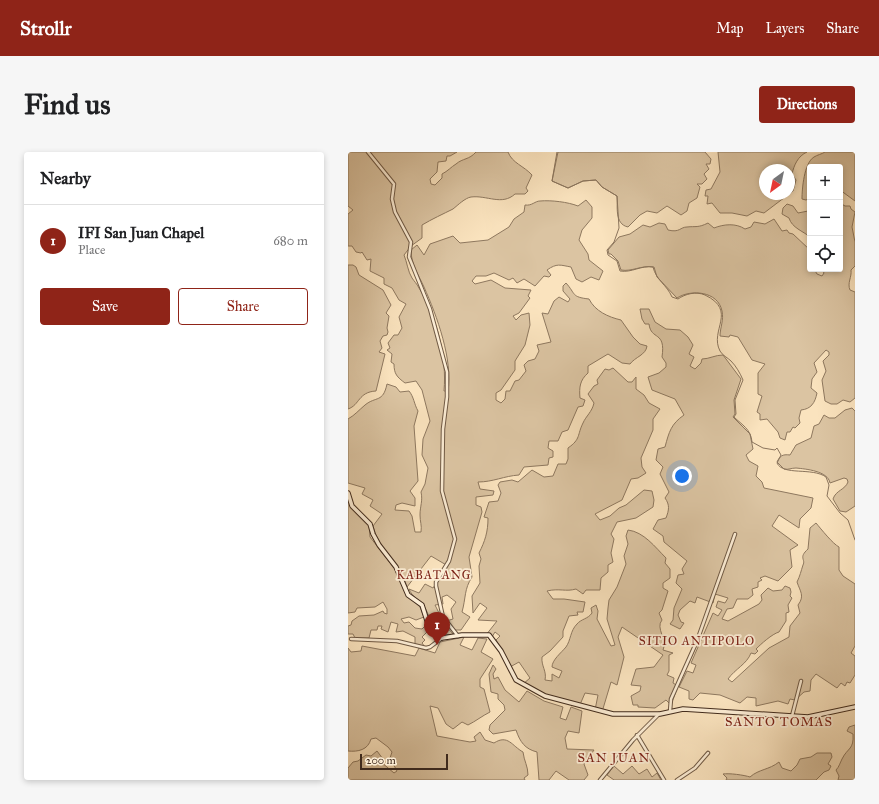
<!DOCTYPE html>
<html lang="en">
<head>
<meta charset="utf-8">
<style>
  body { margin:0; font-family:"IM FELL Great Primer",serif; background:#f6f6f6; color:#202124 }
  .controls { position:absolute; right:12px; top:12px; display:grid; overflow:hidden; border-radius:4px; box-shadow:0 2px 6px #0003 }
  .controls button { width:36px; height:36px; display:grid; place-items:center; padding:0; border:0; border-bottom:1px solid #e0e0e0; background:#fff; color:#202124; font:20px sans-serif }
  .compass { position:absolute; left:411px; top:12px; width:36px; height:36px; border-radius:50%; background:#fff; box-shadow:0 2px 6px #0003; rotate:213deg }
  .scale { position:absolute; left:12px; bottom:10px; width:88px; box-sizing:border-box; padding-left:4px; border:2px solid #412b1c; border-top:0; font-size:11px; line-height:14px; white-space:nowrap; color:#412b1c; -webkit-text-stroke:3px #fcedd5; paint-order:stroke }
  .you { position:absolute; left:334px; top:324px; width:14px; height:14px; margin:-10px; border:3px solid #fff; border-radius:50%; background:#1a73e8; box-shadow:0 0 0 6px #1a73e833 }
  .badge { display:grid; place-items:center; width:26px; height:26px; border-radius:50%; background:#8f2418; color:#fff; font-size:13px; font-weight:700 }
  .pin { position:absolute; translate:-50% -33px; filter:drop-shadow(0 1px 2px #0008) }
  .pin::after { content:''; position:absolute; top:21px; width:14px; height:12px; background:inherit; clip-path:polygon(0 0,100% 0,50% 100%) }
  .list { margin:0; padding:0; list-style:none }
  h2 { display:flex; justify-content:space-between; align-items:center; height:52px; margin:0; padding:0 16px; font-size:17px }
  h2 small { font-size:13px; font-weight:400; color:#757577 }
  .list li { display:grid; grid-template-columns:26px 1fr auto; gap:12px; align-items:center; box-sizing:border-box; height:72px; padding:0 16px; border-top:1px solid #e0e0e0 }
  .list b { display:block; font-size:15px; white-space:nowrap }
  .list p { margin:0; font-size:13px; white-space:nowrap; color:#757577 }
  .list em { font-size:13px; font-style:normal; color:#757577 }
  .actions { display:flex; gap:8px; padding:12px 16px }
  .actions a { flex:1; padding:9px 0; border:1px solid #8f2418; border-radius:4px; text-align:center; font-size:14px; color:#8f2418 }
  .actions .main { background:#8f2418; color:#fff }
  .icon { flex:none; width:22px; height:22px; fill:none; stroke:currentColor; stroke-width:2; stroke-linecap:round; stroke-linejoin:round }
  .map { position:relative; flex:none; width:507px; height:628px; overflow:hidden; border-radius:4px }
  header { display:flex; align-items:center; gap:24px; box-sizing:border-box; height:56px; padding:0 20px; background:#8f2418; color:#fff }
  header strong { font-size:19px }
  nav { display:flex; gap:22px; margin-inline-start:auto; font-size:14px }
  .intro { display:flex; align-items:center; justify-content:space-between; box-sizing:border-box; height:96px; padding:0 24px }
  h1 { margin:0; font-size:28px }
  .button { padding:10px 18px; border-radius:4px; background:#8f2418; color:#fff; font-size:14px; font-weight:700 }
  main { display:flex; gap:24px; padding:0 24px }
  aside { flex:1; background:#fff; border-radius:4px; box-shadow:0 2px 6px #0003 }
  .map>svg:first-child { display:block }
  .green { fill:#dbc4a2; stroke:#8e785f; fill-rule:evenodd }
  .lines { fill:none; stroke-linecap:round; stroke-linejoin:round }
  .stream { stroke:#8a745c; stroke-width:1 }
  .street-casing { stroke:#6f5944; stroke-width:4.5 }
  .secondary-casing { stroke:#412b1c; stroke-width:5.5 }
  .street { stroke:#fcedd5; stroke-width:2.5 }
  .secondary { stroke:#fcedd5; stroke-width:3.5 }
  .labels { text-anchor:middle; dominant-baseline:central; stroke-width:3.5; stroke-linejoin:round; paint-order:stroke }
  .neighbourhood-label { font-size:12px; letter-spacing:1px; fill:#7a1f14; stroke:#fcedd5 }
  .quarter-label { font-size:13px; letter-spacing:1px; fill:#7a1f14; stroke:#fcedd5 }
</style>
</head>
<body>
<header>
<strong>Strollr</strong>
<nav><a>Map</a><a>Layers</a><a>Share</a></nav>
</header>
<div class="intro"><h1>Find us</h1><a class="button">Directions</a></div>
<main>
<aside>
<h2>Nearby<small></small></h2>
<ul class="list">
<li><span class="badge">1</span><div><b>IFI San Juan Chapel</b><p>Place</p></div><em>680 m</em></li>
</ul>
<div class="actions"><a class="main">Save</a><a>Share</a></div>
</aside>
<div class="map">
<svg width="507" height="628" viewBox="0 0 507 628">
  <rect width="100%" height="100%" fill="#fae3be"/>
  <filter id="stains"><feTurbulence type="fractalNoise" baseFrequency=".005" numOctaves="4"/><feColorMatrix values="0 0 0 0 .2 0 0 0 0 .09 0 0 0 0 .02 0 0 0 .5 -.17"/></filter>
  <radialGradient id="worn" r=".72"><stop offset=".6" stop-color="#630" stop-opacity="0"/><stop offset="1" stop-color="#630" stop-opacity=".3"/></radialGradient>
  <path class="green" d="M0,0H109L102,4H99L98,9L90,10L89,20L82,27L83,32L87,33L94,26V22C100,19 103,15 108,12C115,6 121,8 128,0H160C164,11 176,14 184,23L178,36L180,39L177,42H167C154,54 139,43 123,45C117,46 110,53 105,57C95,62 84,67 74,73V86L63,94L56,103C59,110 60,120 64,126C66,129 69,132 71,136C89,165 99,205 96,239H100C105,208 89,164 76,135C70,122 63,112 63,98L69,93L76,103L82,92L105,84L112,91L140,88L161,75L166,67L176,60L177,53C184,54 187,49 192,49C203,48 220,50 230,54L238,48L244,55V66L234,78L231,88L240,102L241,108L255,119L251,128L243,125L234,130L228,127L223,115C212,113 209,111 199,118L203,123L201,125L196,124L187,134L176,127L169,131L165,126L161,128L146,121L138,124H128L124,129L127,132L143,128L157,136L183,138L180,144L182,146L171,161L165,164L168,168L173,163L181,161L182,173L177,193L167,209V218L153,238L148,241V248L153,251L157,247L158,239H162L167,229L171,228L178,219L176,213L180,209L187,207L191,199L189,193L203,190L194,161L200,162L206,149L211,145L220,150L222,147L215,139V134L218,131C228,142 223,145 241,147C247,159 260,165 273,168L285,185L292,192L299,194C298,203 287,205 282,212L274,211L260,202L240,214V221C232,228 231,235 232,246L237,248L235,254L230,255L220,278L214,280L210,289H201L200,296L205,299V305L201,306L200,313L176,315L171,323C156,324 145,330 130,330L132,337L146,339L145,343L128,345V353L133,355L134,360L121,405L124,425C116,437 118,446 114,460L122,465L113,478H108L98,469L105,467L103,457L108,450L99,443L94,445L95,452L87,453L97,473L105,482L93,484C81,474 83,465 76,454C71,447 64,445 61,437L71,441L77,432L85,436L100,414L83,404L59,435C54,412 30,398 25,374L34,362L22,354L25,348L14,342L17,336L0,331V267C7,263 11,258 17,253C28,244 35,251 39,232L48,235L52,240L61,239C66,245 66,252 70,259L66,274L70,329L62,339L67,346V354L54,351L48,353L47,358L61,359L64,364L67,380H73C74,373 72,370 72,363C72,354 75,349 73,340L77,332L80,316L74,303L75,287L82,269L74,238L68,229L57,231C49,225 46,222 46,212L43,210L44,202L39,198L42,196L40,191L46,183H50L54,176L51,165L58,152L51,148L44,136L36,132V126L22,119L23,107L19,108L14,100L13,101L8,100L4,94H0V62L5,58L0,54Z
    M210,0H357L363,7L362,12H358L361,17L356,22L359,27L354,32H349L352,35L349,46L341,51L339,59L333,63L319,54L309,61L299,59L292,63L280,75C266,72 270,54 269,44L254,35L248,28L235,29L220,36L204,29Z
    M370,0H459C450,4 446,13 444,22L448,28L445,39L416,61L408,59L399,64L384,61H372L364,51L359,52L360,44H357L358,38L363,37L372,20ZM417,18H441V42H417Z
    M477,0H507V49L492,38V15H462V46L458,48L454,47C454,37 456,11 466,5C469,3 474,2 477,0Z
    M492,51L497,54H502L503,57L507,60L504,75L507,90V114L503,118C504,125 499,131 502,138L507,140V246L502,250L495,248L489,252H483L477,249L474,228L478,219L475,209L481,203V200L478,198L466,211L469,220L464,227L463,236L469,241C467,251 463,257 453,258L451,266L452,271L447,276L445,275L442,280H439L437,288L432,286L430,280L419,267L412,268V262L409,260L414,244L410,242V221L417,212L404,208L390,185L382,183L381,185L372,184C372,176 376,168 374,159C370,139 343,137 329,146L309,125L306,115C293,113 284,120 273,118L270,109L263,102H261L260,98L271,85L282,82L295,73L302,75L311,71L317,72L320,78C332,81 332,75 339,75C348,74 350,76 360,71L366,76C376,72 388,71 397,77L403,75L406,70L417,72L426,67L434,79L439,78L441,81L445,82L462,98V117H466L469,122L474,124L476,121L474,117H492Z
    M439,52L445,54L450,61L460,59L462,57V85C455,79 444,76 441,66L434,62L435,56Z
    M0,113H5L8,115L11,123L35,138L43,153L38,161L41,164L39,176L40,180L39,183L35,184L32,189L34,196L31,200L37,202L28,239C10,240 12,253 0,257Z
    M292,157H301L307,170L318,177L332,178L340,185L345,193L341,202L346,205L342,214L347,217L353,211L354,207C361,207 367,203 375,203L393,227L386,248L387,262L385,265L402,282L405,297L398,303L401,309L410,314L408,324L414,330L416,336L465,346L463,356L452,367L451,376L431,363L424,374L450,393L442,398L444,415L430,429L417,424L412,426L414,428L410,430V435L404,437L405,443L400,447H389L385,456L379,457L374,467L380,469L411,452L414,448L413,443L420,436L425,439L434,438L437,434L442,436L443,440L442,444L444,446L440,453L441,460L438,461V469L431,480C424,482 413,492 408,497L410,499L407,502L403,501C399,512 387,517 380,527L384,530L421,496L441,485L442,474L452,461L450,453C457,444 452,439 449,430C452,424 453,419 455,413C458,407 450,406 460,397L462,376L468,371C473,377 485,392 491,395V418L495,424L507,432V494L503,501L507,504V523L502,531L499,530L497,534L493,531L489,536L468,522L463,528L462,539L456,540L447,548L442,547L440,552L430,549L408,554V546L399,545L392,551L372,543L352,541L345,548L341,547V539L331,535L339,519L345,521L348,513L343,511L365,461L370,464L374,458L368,455L370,449L377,451L380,446L367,442L365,451L349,445L347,451L342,449L332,458L330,463L333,470L336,471L332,477L322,472L325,468L326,456L334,437L328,431L330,423L336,422L334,417L339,409L316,390L315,384L305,377L310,368L318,366C321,358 322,353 317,346L321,340L312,322L315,315L308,308L310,297L317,295C321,280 323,272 336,263L327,247L304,238L300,225L311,221L318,215V211L314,205C318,178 303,189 301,172H297L294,167Z
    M265,216L280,230H284L288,225V237L296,243L301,251L312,257L305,267V278L293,306L294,315L298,321L290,326L283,327L274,348L247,362L252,368L262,364L271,356L278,353L296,338L304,339L306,348L305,355L288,366L269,370L263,382L266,387L263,401L265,410L260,413V420L253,426L252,438H238L235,442L228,437C218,440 211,436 199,439L205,447H216L237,450L235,460H229L230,463L221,464L215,479V485L202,499L194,505C193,514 199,519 197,528L204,529V522L211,526L214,519L204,515C204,508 213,501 218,495C223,488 222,479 229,472C233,467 240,467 244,461L243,456L248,453L250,459L249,467L263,494L267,493L259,467L260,456L261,448L269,435L278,412L276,404L280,392L278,384L280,378C296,380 307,395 318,406L317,411L322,417V426L315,431V436L320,439L314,458L311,461L314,468C307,476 320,488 315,498L325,501L321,503V519L319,523L326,526L325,531L330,534L323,553L318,548L307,556L290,555V553H285L283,544L292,539L293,534L283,533L288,517L306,515L315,503L274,475L270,485L276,505L269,533L263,530L254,560L247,558L250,543L237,541L231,555L195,544L175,532L182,526L171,510L162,515L148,488L152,484L147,480L144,485L138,483L149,469L130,468L139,456L132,451L125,461L124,444L132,431L131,414L133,407L131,401C137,389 140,380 140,366L136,365L141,350L150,349L153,341L150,333L152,330L164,328L170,330L184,318L196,325L205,324L210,312H218L220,307V296C233,287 229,283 235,271C238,264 244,260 246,251L240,242L246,234L250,232L249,228L257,217L261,218Z
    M504,256L507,259V354L498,360L492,359L485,347C488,338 497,338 500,330L499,327L496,326L482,331C480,319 458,317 448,316C443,316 441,318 436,317L429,310C432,304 434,302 442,303L448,293L463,286L466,274L471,272L476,263L481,266H487L497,258Z
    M0,348L3,356L21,373L22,385L50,421L60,444L72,455L76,465L68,468L61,465L53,467L56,471L61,470L67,476L74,477L78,473L81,478L74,485L77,488L74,491L77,495L67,492V485L55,479L48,480L50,472L43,470L40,480L33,477L34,474H30L29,478H23L21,486H7L5,482H0V474L3,473L4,469L11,464L26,463L35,459L36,461L39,462V457L35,450L27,455L9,456L7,460L0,461Z
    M116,485L112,493L124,498L130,486L139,487L133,500L145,507L132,527V535L136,537L142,560C134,564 128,569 120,573L114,570L105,577L98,572L90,556L82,554L89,584L122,590L128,589L126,585L132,580L137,588L146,591C160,582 164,594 175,600C176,609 180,614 180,623L176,626L177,628H0V616L5,610L10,609L18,603L23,604L29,599L35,607L33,610L46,621L49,619L42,606L44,600L40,595L28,586L23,587C20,598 10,600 0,599V496L3,500L13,499L14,494L67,504L71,496L87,501L92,490Z
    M145,513L148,517L145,522L146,527L150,525L157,538L171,550L179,539L196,549L215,555L212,566L218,568L223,555L234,559L231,581L220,579L217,586L219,597L246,598L236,612L240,623L236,628H221L208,619L201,628H191L189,600C177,597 172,590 168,578L145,582L141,578L142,573L157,558L156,553L150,547V542L143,540L141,522Z
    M507,573V628H490L491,624L488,618C491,615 492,611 494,607C500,595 506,598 505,582L499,579L501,575Z
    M469,601H483L484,605L480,612L483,614L481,618L476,620L468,628H378L379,626L375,622C381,621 396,623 402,625C411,617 421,618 431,610L434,616L443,619L449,613L452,607L463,605Z
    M266,614L275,622L284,614L291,622L299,617L304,625L309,621L313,628H266L259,623Z"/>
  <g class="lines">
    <path class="stream" d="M209,0L204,29L220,36L235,29L248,28L254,35L269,44L271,76L266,90L259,98L260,103L269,109L272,119C284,121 293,113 305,115C308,128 319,133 324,145L330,147C337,142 348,139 357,143C390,159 361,178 372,199C374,203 380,206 383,209C388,214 392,221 395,228L387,248L388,262L386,265C394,273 403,277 404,290L415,296L427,298L429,296L433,303L429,311C435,324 464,315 478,325L481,333L479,344L492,361L500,368L507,388"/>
    <defs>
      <path id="street" d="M20,0L46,32L44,47L47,60L63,90L61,105L82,157L99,220V245L95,277L94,339L107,387L101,409L88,430V434L95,465L110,484
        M3,487L49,489L78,496L82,495L94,486
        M322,559L323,547L349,489L387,382
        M444,564L453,529
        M289,583L316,628
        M252,628L285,588L311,562
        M329,628L347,616L360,601"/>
      <path id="secondary" d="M0,341L4,354L22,372L25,382L31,393L48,415L60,443L74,453L81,475L94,486L114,483H141L153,499L168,528L197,544L265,562H312L335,557L460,565L507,555"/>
    </defs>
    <use href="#street" class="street-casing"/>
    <use href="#secondary" class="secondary-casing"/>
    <use href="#street" class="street"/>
    <use href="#secondary" class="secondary"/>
  </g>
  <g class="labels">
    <g class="neighbourhood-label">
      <text x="86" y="423">KABATANG</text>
      <text x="349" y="489">SITIO ANTIPOLO</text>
    </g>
    <g class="quarter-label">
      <text x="431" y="570">SANTO TOMAS</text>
      <text x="266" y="606">SAN JUAN</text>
    </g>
  </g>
  <rect width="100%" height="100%" filter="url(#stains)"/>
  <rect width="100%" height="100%" fill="url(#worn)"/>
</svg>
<div class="controls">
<button>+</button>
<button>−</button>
<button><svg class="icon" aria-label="locate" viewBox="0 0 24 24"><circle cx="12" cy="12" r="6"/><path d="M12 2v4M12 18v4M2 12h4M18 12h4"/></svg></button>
</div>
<svg class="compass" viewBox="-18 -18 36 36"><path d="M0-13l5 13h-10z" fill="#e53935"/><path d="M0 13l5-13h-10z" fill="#757577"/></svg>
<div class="scale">200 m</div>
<div class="you"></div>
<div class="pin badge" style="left:89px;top:493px">1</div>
</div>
</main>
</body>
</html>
